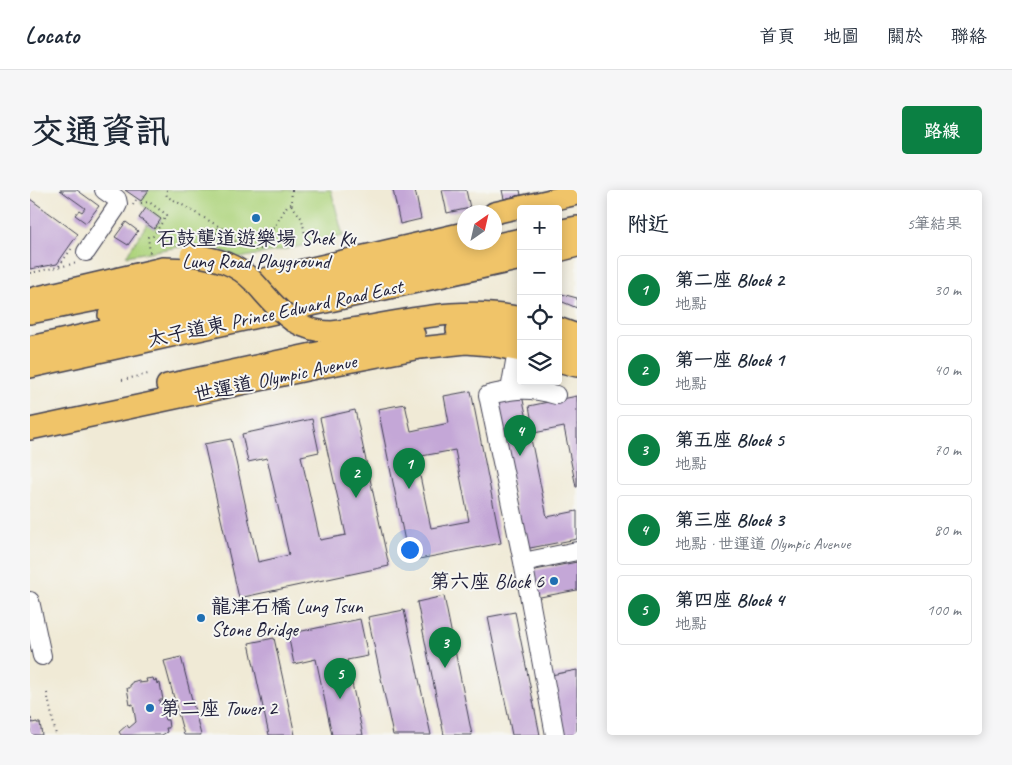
<!DOCTYPE html>
<html lang="zh-TW">
<head>
<meta charset="utf-8">
<style>
  body { margin:0; font-family:Caveat,"LXGW WenKai TC",sans-serif; background:#f6f6f7; color:#1f2937 }
  .controls { position:absolute; right:15px; top:15px; display:grid; overflow:hidden; border-radius:5px; box-shadow:0 2px 12px #0003 }
  .controls button { width:45px; height:45px; display:grid; place-items:center; padding:0; border:0; border-bottom:1px solid #e0e1e3; background:#fff; color:#1f2937; font:25px sans-serif }
  .compass { position:absolute; left:427px; top:15px; width:45px; height:45px; border-radius:50%; background:#fff; box-shadow:0 2px 12px #0003; rotate:34deg }
  .you { position:absolute; left:379px; top:359px; width:18px; height:18px; margin:-12px; border:4px solid #fff; border-radius:50%; background:#1a73e8; box-shadow:0 0 0 8px #1a73e833 }
  .badge { display:grid; place-items:center; width:32px; height:32px; border-radius:50%; background:#0b8043; color:#fff; font-size:16px; font-weight:700 }
  .pin { position:absolute; translate:-50% -41px; filter:drop-shadow(0 1px 2px #0008) }
  .pin::after { content:''; position:absolute; top:26px; width:18px; height:15px; background:inherit; clip-path:polygon(0 0,100% 0,50% 100%) }
  .list { margin:0; padding:0; list-style:none }
  h2 { display:flex; justify-content:space-between; align-items:center; height:65px; margin:0; padding:0 20px; font-size:21px }
  h2 small { font-size:16px; font-weight:400; color:#747a83 }
  .list li { display:grid; grid-template-columns:32px 1fr auto; gap:15px; align-items:center; box-sizing:border-box; height:70px; margin:0 10px 10px; padding:0 10px; border:1px solid #e0e1e3; border-radius:5px }
  .list b { display:block; font-size:19px; white-space:nowrap }
  .list p { margin:0; font-size:16px; white-space:nowrap; color:#747a83 }
  .list em { font-size:16px; font-style:normal; color:#747a83 }
  .icon { flex:none; width:28px; height:28px; fill:none; stroke:currentColor; stroke-width:2; stroke-linecap:round; stroke-linejoin:round }
  .map { position:relative; flex:none; width:547px; height:545px; overflow:hidden; border-radius:5px }
  header { display:flex; align-items:center; gap:30px; box-sizing:border-box; height:70px; padding:0 25px; background:#fff; border-bottom:1px solid #e0e1e3 }
  header strong { font-size:24px }
  nav { display:flex; gap:28px; margin-inline-start:auto; font-size:18px }
  .intro { display:flex; align-items:center; justify-content:space-between; box-sizing:border-box; height:120px; padding:0 30px }
  h1 { margin:0; font-size:35px }
  .button { padding:12px 22px; border-radius:5px; background:#0b8043; color:#fff; font-size:18px; font-weight:700 }
  main { display:flex; gap:30px; padding:0 30px }
  aside { flex:1; background:#fff; border-radius:5px; box-shadow:0 2px 12px #0003 }
  .map>svg:first-child { display:block }
  .green { fill:#aed47d; stroke:#687b5c }
  .building { fill:#c4a7d7; fill-rule:evenodd }
  .lines { fill:none; stroke-linecap:round; stroke-linejoin:round }
  .minor-casing { stroke:#414052; stroke-width:20 }
  .major-casing { stroke:#414052; stroke-width:24 }
  .path { stroke:#414052; stroke-width:2; stroke-dasharray:1 4; stroke-linecap:butt }
  .minor { stroke:#fff; stroke-width:18 }
  .major { stroke:#f0c469; stroke-width:21 }
  .major-bridge-casing { stroke:#414052; stroke-width:24; stroke-linecap:butt }
  .major-bridge { stroke:#f0c469; stroke-width:21 }
  .poi-dot { fill:#1f6fb2; stroke:#f6f6f2; stroke-width:2 }
  .labels { text-anchor:middle; dominant-baseline:central; stroke-width:4; stroke-linejoin:round; paint-order:stroke }
  .poi-label { font-size:20px; fill:#22223b; stroke:#f6f6f2; text-anchor:start }
  .street-label { font-size:20px; fill:#22223b; stroke:#f6f6f2 }
</style>
</head>
<body>
<header>
<strong>Locato</strong>
<nav><a>首頁</a><a>地圖</a><a>關於</a><a>聯絡</a></nav>
</header>
<div class="intro"><h1>交通資訊</h1><a class="button">路線</a></div>
<main>
<div class="map">
<svg width="547" height="545" viewBox="0 0 547 545">
  <rect width="100%" height="100%" fill="#f6f6f2"/>
  <filter id="ink" filterUnits="userSpaceOnUse"><feTurbulence type="fractalNoise" baseFrequency=".02" numOctaves="2"/><feDisplacementMap in="SourceGraphic" scale="10" xChannelSelector="R" yChannelSelector="G"/><feConvolveMatrix kernelMatrix="1 2 1 2 8 2 1 2 1" color-interpolation-filters="sRGB"/></filter>
  <filter id="wash" filterUnits="userSpaceOnUse"><feTurbulence type="fractalNoise" baseFrequency=".0096" numOctaves="4" result="noise"/><feDisplacementMap in="SourceGraphic" scale="20" xChannelSelector="R" yChannelSelector="G"/><feGaussianBlur stdDeviation="1.12" result="paint"/><feColorMatrix in="noise" values="0 0 0 0 0 0 0 0 0 0 0 0 0 0 0 0 0 1.4 0 .05"/><feComposite in="paint" operator="in"/></filter>
  <g filter="url(#wash)">
    <rect width="100%" height="100%" fill="#f0ead6"/>
    <path class="green" d="M119,0H301L313,46L277,55L210,68L188,59L154,56L96,66L117,34L124,39L131,29L111,14V11Z"/>
    <g id="blocks">
      <path class="building" d="M30,0H47L69,16L56,33L45,25L49,20L52,22L55,18Z
        M95,0H119L111,11Z
        M363,0H385L391,29L370,34Z
        M412,0H436L440,18L417,23Z
        M472,0H490L491,5L474,9Z
        M0,9L48,44L27,74L0,79Z
        M116,18L131,29L124,39L109,28Z
        M96,32L108,41L98,55L85,47Z
        M528,103L547,108V118L528,110Z
        M441,201L471,353L379,371L348,219L375,214L381,241L419,233L414,206ZM425,260L439,331L401,338L386,267Z
        M492,205L517,327L547,321V349L495,359L465,210Z
        M547,206V297H546L534,237L504,243L499,216Z
        M325,220L359,376L209,408L174,254L201,249L228,372L259,365L237,268L218,272L212,244L282,229L289,262L271,266L290,350L316,345L290,228Z
        M547,372V400L505,408L500,381Z
        M414,406L442,545H414L387,412Z
        M374,420L401,545H363L338,427Z
        M485,422L510,545H482L458,427Z
        M330,429L338,466L317,470L333,545H302L286,469L264,474L258,444Z
        M244,448L265,545H239L219,453Z
        M151,467L171,545H154L134,471Z
        M547,480V545H533L521,485Z
        M123,488L124,491L126,490L127,494L130,493L133,510H129L130,515L136,514L137,522H133L135,530H138L139,538H136L137,542L132,545H91L89,542L97,535L99,538L106,532L103,514L100,515L97,498H100V495L102,494V492L109,490V493L117,492L116,489Z
        M0,528H1L2,533L7,532V533H10L12,545H0Z"/>
    </g>
  </g>
  <g filter="url(#ink)">
    <use href="#blocks" fill-opacity="0" stroke="#414052" stroke-width="1"/>
    <g class="lines">
      <defs>
        <path id="minor" d="M56,62L86,18L88,14L87,9L74,0
          M480,200L487,160
          M493,372L547,361
          M0,411L12,466
          M525,545L493,372L458,205C485,199 499,197 526,205"/>
        <path id="major" d="M464,23L547,4
          M528,41L547,37
          M528,61L547,56
          M4,108L133,78L162,79L200,83
          M0,123L173,89
          M79,125L434,43
          M263,131C275,138 288,142 302,142C365,134 428,114 491,128
          M528,138L547,145
          M427,140H462L491,144
          M528,154L547,160
          M0,157L491,49
          M528,171L547,176
          M0,177L491,69
          M137,195L339,152L384,144
          M0,239L281,179L390,158L436,153L460,155L491,161"/>
      </defs>
      <use href="#minor" class="minor-casing"/>
      <use href="#major" class="major-casing"/>
      <path class="path" d="M137,0L136,2L137,7L142,9L217,53L226,60L231,59L257,16L261,14
        M262,0L261,14L272,29L277,55
        M111,13L119,12L137,25L123,46L118,47L120,63
        M103,15L106,10
        M188,38L189,50L204,48L206,55L198,56
        M181,43H188
        M29,76L42,58
        M0,83L47,73
        M92,190L118,184
        M17,503L26,545"/>
      <use href="#minor" class="minor"/>
      <use href="#major" class="major"/>
      <defs>
        <path id="major-bridge" d="M161,65C186,68 207,74 224,92C237,106 247,120 263,131"/>
      </defs>
      <use href="#major-bridge" class="major-bridge-casing"/>
      <use href="#major-bridge" class="major-bridge"/>
    </g>
  </g>
  <g class="poi-dot">
    <circle cx="226" cy="28" r="5"/>
    <circle cx="524" cy="391" r="5"/>
    <circle cx="171" cy="428" r="5"/>
    <circle cx="120" cy="518" r="5"/>
  </g>
  <g class="labels">
    <g class="poi-label">
      <text x="226" y="48" text-anchor="middle">石鼓壟道遊樂場 Shek Ku<tspan x="226" dy="23">Lung Road Playground</tspan></text>
      <text x="514" y="391" text-anchor="end">第六座 Block 6</text>
      <text x="181" y="416">龍津石橋 Lung Tsun<tspan x="181" dy="23">Stone Bridge</tspan></text>
      <text x="130" y="518">第二座 Tower 2</text>
    </g>
    <g class="street-label">
      <text transform="translate(245 123) rotate(-12)">太子道東 Prince Edward Road East</text>
      <text transform="translate(245 188) rotate(-12)">世運道 Olympic Avenue</text>
    </g>
  </g>
</svg>
<div class="controls">
<button>+</button>
<button>−</button>
<button><svg class="icon" aria-label="locate" viewBox="0 0 24 24"><circle cx="12" cy="12" r="6"/><path d="M12 2v4M12 18v4M2 12h4M18 12h4"/></svg></button>
<button><svg class="icon" aria-label="layers" viewBox="0 0 24 24"><path d="M12 4l9 5-9 5-9-5zM3 14l9 5 9-5"/></svg></button>
</div>
<svg class="compass" viewBox="-18 -18 36 36"><path d="M0-13l5 13h-10z" fill="#e53935"/><path d="M0 13l5-13h-10z" fill="#747a83"/></svg>
<div class="you"></div>
<div class="pin badge" style="left:379px;top:299px">1</div>
<div class="pin badge" style="left:326px;top:308px">2</div>
<div class="pin badge" style="left:415px;top:478px">3</div>
<div class="pin badge" style="left:490px;top:266px">4</div>
<div class="pin badge" style="left:310px;top:509px">5</div>
</div>
<aside>
<h2>附近<small>5筆結果</small></h2>
<ul class="list">
<li><span class="badge">1</span><div><b>第二座 Block 2</b><p>地點</p></div><em>30 m</em></li>
<li><span class="badge">2</span><div><b>第一座 Block 1</b><p>地點</p></div><em>40 m</em></li>
<li><span class="badge">3</span><div><b>第五座 Block 5</b><p>地點</p></div><em>70 m</em></li>
<li><span class="badge">4</span><div><b>第三座 Block 3</b><p>地點 · 世運道 Olympic Avenue</p></div><em>80 m</em></li>
<li><span class="badge">5</span><div><b>第四座 Block 4</b><p>地點</p></div><em>100 m</em></li>
</ul>
</aside>
</main>
</body>
</html>
